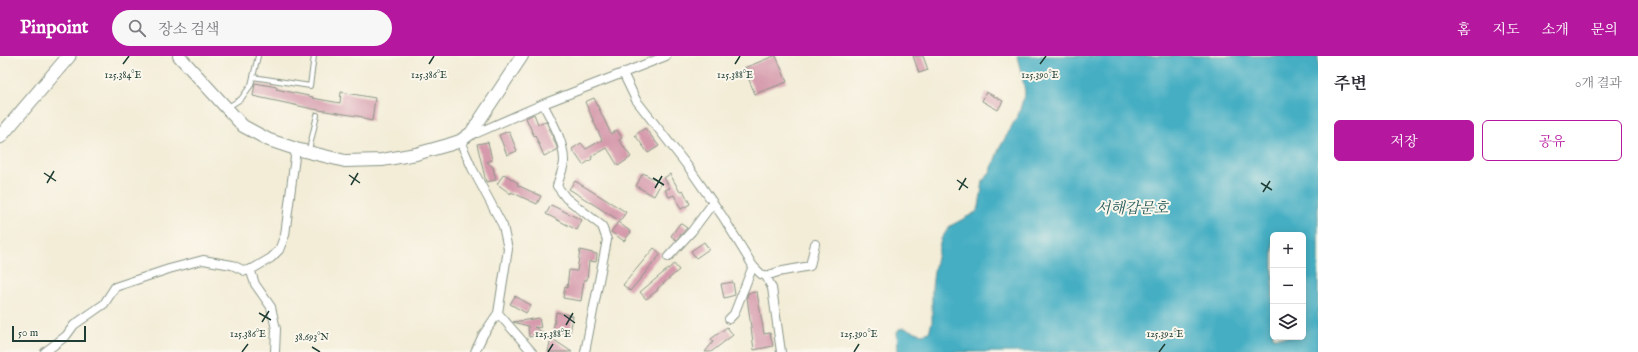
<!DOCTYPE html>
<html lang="ko">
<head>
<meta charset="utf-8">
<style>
  body { margin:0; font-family:"IM FELL English","Noto Serif KR",serif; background:#f7f7f7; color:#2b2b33 }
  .controls { position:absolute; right:12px; bottom:12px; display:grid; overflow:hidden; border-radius:6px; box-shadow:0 2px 10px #0003 }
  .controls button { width:36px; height:36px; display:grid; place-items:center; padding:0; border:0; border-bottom:1px solid #e1e1e2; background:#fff; color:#2b2b33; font:20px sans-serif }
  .scale { position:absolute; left:12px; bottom:10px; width:74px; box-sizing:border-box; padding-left:4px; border:2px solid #1f3d34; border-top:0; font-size:11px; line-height:14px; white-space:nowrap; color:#1f3d34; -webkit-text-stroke:3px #fbf7ec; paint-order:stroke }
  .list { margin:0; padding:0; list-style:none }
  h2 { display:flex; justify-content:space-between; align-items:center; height:52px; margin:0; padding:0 16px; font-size:17px }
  h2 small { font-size:13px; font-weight:400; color:#7c7c81 }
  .actions { display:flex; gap:8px; padding:12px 16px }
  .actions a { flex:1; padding:9px 0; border:1px solid #b5179e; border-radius:6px; text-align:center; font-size:14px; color:#b5179e }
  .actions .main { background:#b5179e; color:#fff }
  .icon { flex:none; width:22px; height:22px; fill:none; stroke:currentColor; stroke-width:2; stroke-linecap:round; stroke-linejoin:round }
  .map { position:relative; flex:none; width:1318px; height:296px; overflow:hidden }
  header { display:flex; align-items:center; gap:24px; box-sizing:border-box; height:56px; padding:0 20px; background:#b5179e; color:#fff }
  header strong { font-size:19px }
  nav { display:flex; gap:22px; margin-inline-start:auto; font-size:14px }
  .search { width:280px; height:36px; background:#f7f7f7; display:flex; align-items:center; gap:10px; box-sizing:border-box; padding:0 14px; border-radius:22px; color:#7c7c81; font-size:15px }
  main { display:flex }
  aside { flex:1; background:#fff }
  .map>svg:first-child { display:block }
  .water { fill:#44aec3; stroke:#32767c; fill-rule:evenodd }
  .building { fill:#d59aac }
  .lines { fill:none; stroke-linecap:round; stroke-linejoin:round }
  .lane-casing { stroke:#899586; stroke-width:6 }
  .street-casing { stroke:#899586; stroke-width:10 }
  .secondary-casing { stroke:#899586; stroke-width:14 }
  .primary-casing { stroke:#899586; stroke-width:15 }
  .lane { stroke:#fff; stroke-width:4 }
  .street { stroke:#fff; stroke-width:8 }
  .secondary { stroke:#fff; stroke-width:12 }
  .primary { stroke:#fff; stroke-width:13 }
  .ticks { fill:none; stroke:#1f3d34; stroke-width:1.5 }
  .labels { text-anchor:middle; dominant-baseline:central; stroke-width:4; stroke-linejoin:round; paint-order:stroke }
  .water-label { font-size:15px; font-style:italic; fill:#2a5f5f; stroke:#fbf7ec }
  .ticks-label { font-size:10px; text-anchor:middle; fill:#1f3d34; stroke:#fbf7ec; stroke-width:4; stroke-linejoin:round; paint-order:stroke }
</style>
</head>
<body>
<header>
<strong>Pinpoint</strong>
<div class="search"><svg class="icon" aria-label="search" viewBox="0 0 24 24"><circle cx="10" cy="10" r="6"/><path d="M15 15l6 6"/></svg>장소 검색</div>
<nav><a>홈</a><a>지도</a><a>소개</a><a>문의</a></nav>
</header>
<main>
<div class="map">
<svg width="1318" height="296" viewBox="0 0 1318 296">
  <rect width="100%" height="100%" fill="#fbf7ec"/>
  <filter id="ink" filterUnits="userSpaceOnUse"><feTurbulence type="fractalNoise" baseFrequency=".025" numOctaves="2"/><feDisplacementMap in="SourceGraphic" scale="8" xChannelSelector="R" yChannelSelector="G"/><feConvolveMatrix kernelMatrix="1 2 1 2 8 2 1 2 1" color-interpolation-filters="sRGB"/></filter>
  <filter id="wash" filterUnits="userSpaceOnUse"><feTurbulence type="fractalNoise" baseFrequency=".012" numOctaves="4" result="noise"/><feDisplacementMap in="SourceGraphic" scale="16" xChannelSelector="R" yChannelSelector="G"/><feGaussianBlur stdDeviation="0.9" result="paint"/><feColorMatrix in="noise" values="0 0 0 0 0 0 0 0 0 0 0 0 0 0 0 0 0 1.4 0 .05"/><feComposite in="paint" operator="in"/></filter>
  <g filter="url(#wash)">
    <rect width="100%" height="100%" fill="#f3edd8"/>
    <path class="water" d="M1017,0H1318V296H898L897,276L899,273L904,272L922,278L929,276L932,266V232L934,215L941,183L950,170L976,156L979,151L983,125L990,117L999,93L1019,57L1025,36L1023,25ZM1273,179H1303V281H1273Z"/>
    <g id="blocks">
      <path class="building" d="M774,0H776L787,26L755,38L744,12Z
        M913,0H923L928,14L919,17Z
        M255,27L277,31L276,33L313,41L312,42L340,47L341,36L375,42L372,65L363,63V61L313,53L253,40Z
        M986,36L1003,45L998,54L982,45Z
        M594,42L611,78L617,74L622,82L619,84L631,101L618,110L607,92L591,101L592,103L583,109L572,93L581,87L586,93L602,84L585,46Z
        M534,58L538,68L546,65L557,91V94L544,100L535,79L534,80L526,62Z
        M645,72L659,90L648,97L635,79Z
        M509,75L517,95L507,99L499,79Z
        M488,86L492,104L487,106L493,111L496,124L486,126L477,88Z
        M643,117L661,127L654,140L636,130Z
        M504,118L518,127L517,129L541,140L537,148L511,136V138L497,128Z
        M670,118L680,136L683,134L690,148L681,153L674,139L669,141L665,134L670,132L664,122Z
        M575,125L626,156L620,165L569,133Z
        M551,149L582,164L577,174L546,158Z
        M618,166L631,176L624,185L611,176Z
        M680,167L687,172L676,184L671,180Z
        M704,186L709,193L696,202L691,195Z
        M654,192L661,198L630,235L623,229Z
        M580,194L597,198L596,206L589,205L587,224H584L581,245L563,242L565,231L567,232L569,214L577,215Z
        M674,208L679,214L657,233L658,234L646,243L640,236Z
        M733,226L735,239L724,242L721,228Z
        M757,236L764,278L770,277L773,290L754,294L747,241L748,237Z
        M515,240L531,249L526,257L510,248Z
        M556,256L573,260L570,278L553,275Z
        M539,262L541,272L534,271L545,278L529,281L528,270L513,266Z
        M727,271L733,279L711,296H705L713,286L711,283Z
        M551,282L572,296H548Z"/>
    </g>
  </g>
  <g filter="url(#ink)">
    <use href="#blocks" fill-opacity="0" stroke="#899586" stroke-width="1"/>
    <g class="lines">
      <defs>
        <path id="lane" d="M253,21L310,30L314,0
          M228,51L241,43L251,29L258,0
          M309,94L317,59"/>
        <path id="street" d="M623,17L666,0
          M543,48C552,65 564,85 564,105C564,112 559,122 557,130L566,142L602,170L607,184L585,296
          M471,77H477L543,48L623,17L636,44L689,112L723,161L753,210L761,218L766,220L772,232L781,296
          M460,85L472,112L503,170L508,193L498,257L483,279L475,296
          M668,201L692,175L713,147
          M250,213L255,228L271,251L276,273L275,296
          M766,220L778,216L810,210L815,188
          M498,257L532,296
          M729,263L734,258L753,210
          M45,296L66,280L74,269L104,248L115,231L169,213L203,204L232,209L245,215L254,212L271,202L279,194L285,179L296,93"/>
        <path id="secondary" d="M179,0L243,70L269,84L296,93L345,105L382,104L416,98L448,89L460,85L471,77L522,0"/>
        <path id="primary" d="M0,81L69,0"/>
      </defs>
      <use href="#lane" class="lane-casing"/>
      <use href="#street" class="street-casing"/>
      <use href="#secondary" class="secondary-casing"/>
      <use href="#primary" class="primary-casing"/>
      <use href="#lane" class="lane"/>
      <use href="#street" class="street"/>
      <use href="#secondary" class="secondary"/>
      <use href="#primary" class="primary"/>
    </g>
  </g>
  <path class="ticks" d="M123,8L129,0M429,8L434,0M735,8L740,0M1040,8L1046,0M44,117L56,125M349,119L360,127M653,122L664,129M957,124L968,132M47,127L54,115M1261,127L1272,134M351,129L358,117M655,132L662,120M959,134L966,122M1263,136L1270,125M259,257L271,264M564,259L575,267M262,266L269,255M566,269L573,257M312,291L320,296M242,296L248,288M548,296L553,288M854,296L859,288M1159,296L1165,288"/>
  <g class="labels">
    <g class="water-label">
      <text x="1132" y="152">서해갑문호</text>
    </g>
  </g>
  <g class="ticks-label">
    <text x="735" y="22">125.388°E</text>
    <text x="1040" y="22">125.390°E</text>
    <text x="123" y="22">125.384°E</text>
    <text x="429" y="22">125.386°E</text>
    <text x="248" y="281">125.386°E</text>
    <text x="553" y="281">125.388°E</text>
    <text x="859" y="281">125.390°E</text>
    <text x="1165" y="281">125.392°E</text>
    <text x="312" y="284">38.693°N</text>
  </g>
</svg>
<div class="controls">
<button>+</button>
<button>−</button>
<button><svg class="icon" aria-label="layers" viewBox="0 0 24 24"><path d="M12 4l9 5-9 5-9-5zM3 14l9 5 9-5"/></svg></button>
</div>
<div class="scale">50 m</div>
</div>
<aside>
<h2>주변<small>0개 결과</small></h2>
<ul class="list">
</ul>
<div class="actions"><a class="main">저장</a><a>공유</a></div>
</aside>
</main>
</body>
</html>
